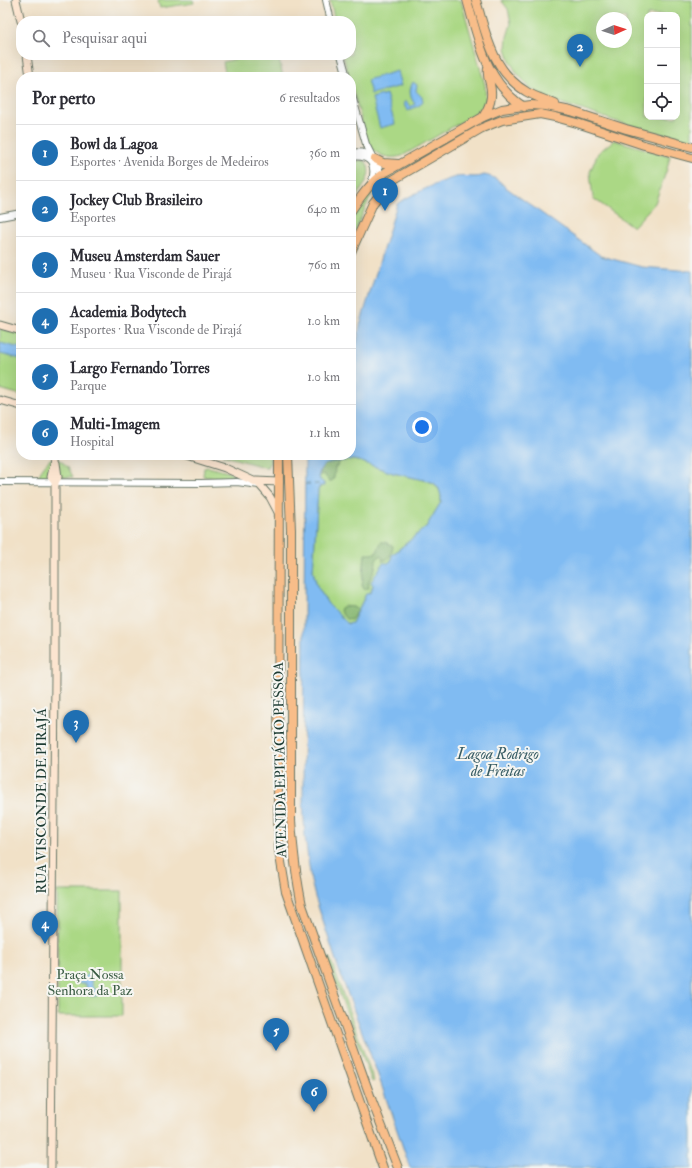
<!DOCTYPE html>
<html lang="pt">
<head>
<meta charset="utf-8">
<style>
  body { margin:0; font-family:"IM FELL Double Pica",serif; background:#f2f2f3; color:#2b2b33 }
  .controls { position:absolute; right:12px; top:12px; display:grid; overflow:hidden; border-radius:8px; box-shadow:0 4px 16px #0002 }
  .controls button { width:36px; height:36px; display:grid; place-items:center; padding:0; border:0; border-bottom:1px solid #e1e1e2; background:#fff; color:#2b2b33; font:20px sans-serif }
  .compass { position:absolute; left:596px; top:12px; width:36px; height:36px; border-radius:50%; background:#fff; box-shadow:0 4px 16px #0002; rotate:87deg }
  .you { position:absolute; left:422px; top:427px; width:14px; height:14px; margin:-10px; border:3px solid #fff; border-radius:50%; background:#1a73e8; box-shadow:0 0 0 6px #1a73e833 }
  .badge { display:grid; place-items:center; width:26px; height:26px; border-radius:50%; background:#1f6fb2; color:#fff; font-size:13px; font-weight:700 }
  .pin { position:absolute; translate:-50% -33px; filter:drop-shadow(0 1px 2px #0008) }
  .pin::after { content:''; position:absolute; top:21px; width:14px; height:12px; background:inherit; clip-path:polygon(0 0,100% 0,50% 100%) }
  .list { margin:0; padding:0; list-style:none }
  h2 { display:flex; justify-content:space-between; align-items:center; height:52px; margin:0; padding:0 16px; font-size:17px }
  h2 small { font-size:13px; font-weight:400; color:#7c7c81 }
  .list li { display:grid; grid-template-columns:26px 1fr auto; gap:12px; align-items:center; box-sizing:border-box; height:56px; padding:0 16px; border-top:1px solid #e1e1e2 }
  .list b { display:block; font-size:15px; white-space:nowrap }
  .list p { margin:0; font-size:13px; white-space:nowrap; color:#7c7c81 }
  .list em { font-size:13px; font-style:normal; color:#7c7c81 }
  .icon { flex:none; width:22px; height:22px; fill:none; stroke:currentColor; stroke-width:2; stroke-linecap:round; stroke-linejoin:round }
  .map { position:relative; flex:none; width:692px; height:1168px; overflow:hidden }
  .search { position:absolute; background:#fff; box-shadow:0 4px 16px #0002; left:16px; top:16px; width:340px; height:44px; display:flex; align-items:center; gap:10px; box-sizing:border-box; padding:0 14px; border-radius:16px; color:#7c7c81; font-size:15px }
  .panel { position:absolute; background:#fff; box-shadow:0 4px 16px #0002; left:16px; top:72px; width:340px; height:388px; border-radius:16px }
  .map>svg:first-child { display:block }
  .green { fill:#abd885; stroke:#658a5c; fill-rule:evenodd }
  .forest { fill:#88b872; stroke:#547a53 }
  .water { fill:#80bbf2; stroke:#507c93; fill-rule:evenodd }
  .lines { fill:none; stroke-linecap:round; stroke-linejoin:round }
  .ferry { stroke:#375c64; stroke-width:1; stroke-dasharray:5 4; stroke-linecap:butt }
  .tertiary-casing { stroke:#687667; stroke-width:8 }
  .secondary-casing { stroke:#687667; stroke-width:9 }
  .trunk-casing { stroke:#687667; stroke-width:10 }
  .tertiary { stroke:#fff; stroke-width:6 }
  .secondary { stroke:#fce5d0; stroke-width:7 }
  .trunk { stroke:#f8bd89; stroke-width:8 }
  .labels { text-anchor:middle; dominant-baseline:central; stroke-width:4; stroke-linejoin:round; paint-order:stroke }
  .street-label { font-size:14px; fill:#1f3d34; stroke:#f6f6f2 }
  .park-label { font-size:14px; fill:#3b5c44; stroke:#f6f6f2 }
  .water-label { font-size:15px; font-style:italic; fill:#375c64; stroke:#f6f6f2 }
</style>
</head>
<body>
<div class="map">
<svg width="692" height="1168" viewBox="0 0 692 1168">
  <rect width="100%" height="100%" fill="#f6f6f2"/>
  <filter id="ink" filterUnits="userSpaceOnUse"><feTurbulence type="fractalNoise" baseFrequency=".025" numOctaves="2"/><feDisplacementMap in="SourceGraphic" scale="8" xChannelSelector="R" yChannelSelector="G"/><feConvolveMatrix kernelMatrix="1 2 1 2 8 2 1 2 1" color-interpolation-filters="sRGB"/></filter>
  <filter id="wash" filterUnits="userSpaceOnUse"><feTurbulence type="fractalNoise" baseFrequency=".012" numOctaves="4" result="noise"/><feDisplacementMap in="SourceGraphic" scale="16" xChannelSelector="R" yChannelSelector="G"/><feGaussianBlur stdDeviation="0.9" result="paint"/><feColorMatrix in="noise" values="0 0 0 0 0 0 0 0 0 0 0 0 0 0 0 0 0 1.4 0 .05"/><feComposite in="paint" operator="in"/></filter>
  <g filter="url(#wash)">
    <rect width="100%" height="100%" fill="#f1e1c7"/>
    <path class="green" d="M161,0H193L194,3L160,8L158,1Z
      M330,0H461L485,85L486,104L482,110L402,156C388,160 377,155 368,145L351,83V77H349L343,55H351V21H335Z
      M501,0H692V142L615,121L549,99L530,88L516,72L510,61L506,48L507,37L511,24L510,18L508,9ZM647,15H677V117H647ZM602,18H626V42H602Z
      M253,55H278L283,77H226L223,62Z
      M614,140L670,156L667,169L655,203L633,227L593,198L590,172L598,153Z
      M362,160L366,162C375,177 359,191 351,204V162Z
      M369,192L371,195L351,240V218Z
      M0,329L21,333V395L0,389Z
      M222,455H270V462L267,467H264Z
      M50,459L60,460L68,467L73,477H38L43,467Z
      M353,460L359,461L393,473L428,481L434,483L440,491L441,496V502L426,527L392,555L391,561L373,585L371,592L366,594L352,623L348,624L328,604L317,586L313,571L318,490L324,483L320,481L319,476L334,462Z
      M208,467L228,472L234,475V477L232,478L205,477L203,476L204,468Z
      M57,891H122V1016H58Z
      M330,958L374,1081L372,1082L327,959Z"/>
    <path class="forest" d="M328,462H340L338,465L335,467L334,478L332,481H329L324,474L319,476L322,467Z
      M381,542H386L393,546C392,553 390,560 382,561L383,558L380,556C374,560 377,563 375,568C373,576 367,580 369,588L365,590L362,586L365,554H372L377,552Z
      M344,606L353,607L358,610L351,620L346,619L340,611L341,608Z"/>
    <path class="water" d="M397,71L401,86L371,94L367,80Z
      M413,82L417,85L416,91L422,97L423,101L420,105L408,111L405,107L404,102H407L410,107L415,104C409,97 409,89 413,82Z
      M386,94L395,124L380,128L372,98Z
      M484,175C491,176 500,180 504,186L601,256L642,267L692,271V1168H410L378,1075L340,973L315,897L311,881L305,837L303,799L305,455H351V353L357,343L360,325L397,204C408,196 443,180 456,177C466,175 475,179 484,175ZM353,460L359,461L393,473L428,481L434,483L439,489L441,496V502L426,527L392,555L391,561L388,563H383L371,582L373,585L371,592L366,594L352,623L348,624L328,604L317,586L313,571L318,490L320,486H324V483L320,480C314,460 339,462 353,460Z
      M0,343L21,348V359L0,354Z
      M88,974L91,976C91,985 91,988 100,992V993L97,996H90L87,992L86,984H80L77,982L78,977L83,979Z"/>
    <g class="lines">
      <path class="ferry" d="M305,484H324"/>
    </g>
  </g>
  <g filter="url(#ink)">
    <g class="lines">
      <defs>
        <path id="tertiary" d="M326,0L331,21
          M341,55L347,77
          M351,92L366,144L372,156
          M351,153C368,150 379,158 380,176
          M351,157C372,154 377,166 371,184
          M0,217L21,213
          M0,482L201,483L237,482L259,485"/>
        <path id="secondary" d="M16,0L21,21
          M27,55L30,77
          M0,325L21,331
          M0,400L21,406
          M184,455L225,468L258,483L270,497L279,514
          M256,481L279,482
          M55,482L58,477L56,463
          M51,1168L55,674V482L51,477L55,459"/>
        <path id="trunk" d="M467,0C479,42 486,82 524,107
          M476,0C486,35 493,72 527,92C536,97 546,100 555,104
          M483,117C490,106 493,97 490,84C488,78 487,74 488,68
          M375,159L383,163L399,164
          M351,211C361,196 371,182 386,172L483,117L502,109L530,105L546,106L571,111L626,129L692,147
          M351,252L373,203L391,181L482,128L502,120L540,114L555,117L577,123L644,145L692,158
          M279,455L278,809L279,850L286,892L383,1168
          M288,455L291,530V820C293,849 296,877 302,905L372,1101L398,1168"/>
      </defs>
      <use href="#tertiary" class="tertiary-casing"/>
      <use href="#secondary" class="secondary-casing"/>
      <use href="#trunk" class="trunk-casing"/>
      <use href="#tertiary" class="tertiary"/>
      <use href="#secondary" class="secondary"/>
      <use href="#trunk" class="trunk"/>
    </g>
  </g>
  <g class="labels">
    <g class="street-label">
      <text transform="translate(280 760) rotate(-91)">AVENIDA EPITÁCIO PESSOA</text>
      <text transform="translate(41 801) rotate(-90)">RUA VISCONDE DE PIRAJÁ</text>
    </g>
    <g class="park-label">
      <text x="90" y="974">Praça Nossa<tspan x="90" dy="16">Senhora da Paz</tspan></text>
    </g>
    <g class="water-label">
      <text x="498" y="754">Lagoa Rodrigo<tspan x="498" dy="17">de Freitas</tspan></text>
    </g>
  </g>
</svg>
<div class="controls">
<button>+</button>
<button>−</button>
<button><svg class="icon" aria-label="locate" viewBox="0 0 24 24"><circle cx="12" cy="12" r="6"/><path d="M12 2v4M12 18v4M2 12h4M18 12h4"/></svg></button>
</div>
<svg class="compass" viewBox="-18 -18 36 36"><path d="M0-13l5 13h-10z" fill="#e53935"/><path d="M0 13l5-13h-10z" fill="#7c7c81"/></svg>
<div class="you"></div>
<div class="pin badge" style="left:385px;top:211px">1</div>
<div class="pin badge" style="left:580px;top:67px">2</div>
<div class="pin badge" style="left:76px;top:743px">3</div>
<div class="pin badge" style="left:45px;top:944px">4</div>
<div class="pin badge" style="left:276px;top:1051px">5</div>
<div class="pin badge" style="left:314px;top:1112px">6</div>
<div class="search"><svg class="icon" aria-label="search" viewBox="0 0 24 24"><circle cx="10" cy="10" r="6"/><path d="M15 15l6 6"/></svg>Pesquisar aqui</div>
<section class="panel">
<h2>Por perto<small>6 resultados</small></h2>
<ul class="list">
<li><span class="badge">1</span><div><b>Bowl da Lagoa</b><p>Esportes · Avenida Borges de Medeiros</p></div><em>360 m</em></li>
<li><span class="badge">2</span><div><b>Jockey Club Brasileiro</b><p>Esportes</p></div><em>640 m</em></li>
<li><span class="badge">3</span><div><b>Museu Amsterdam Sauer</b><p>Museu · Rua Visconde de Pirajá</p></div><em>760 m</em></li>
<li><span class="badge">4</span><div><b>Academia Bodytech</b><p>Esportes · Rua Visconde de Pirajá</p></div><em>1.0 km</em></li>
<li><span class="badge">5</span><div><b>Largo Fernando Torres</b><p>Parque</p></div><em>1.0 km</em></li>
<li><span class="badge">6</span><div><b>Multi-Imagem</b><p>Hospital</p></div><em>1.1 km</em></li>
</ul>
</section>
</div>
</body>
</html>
